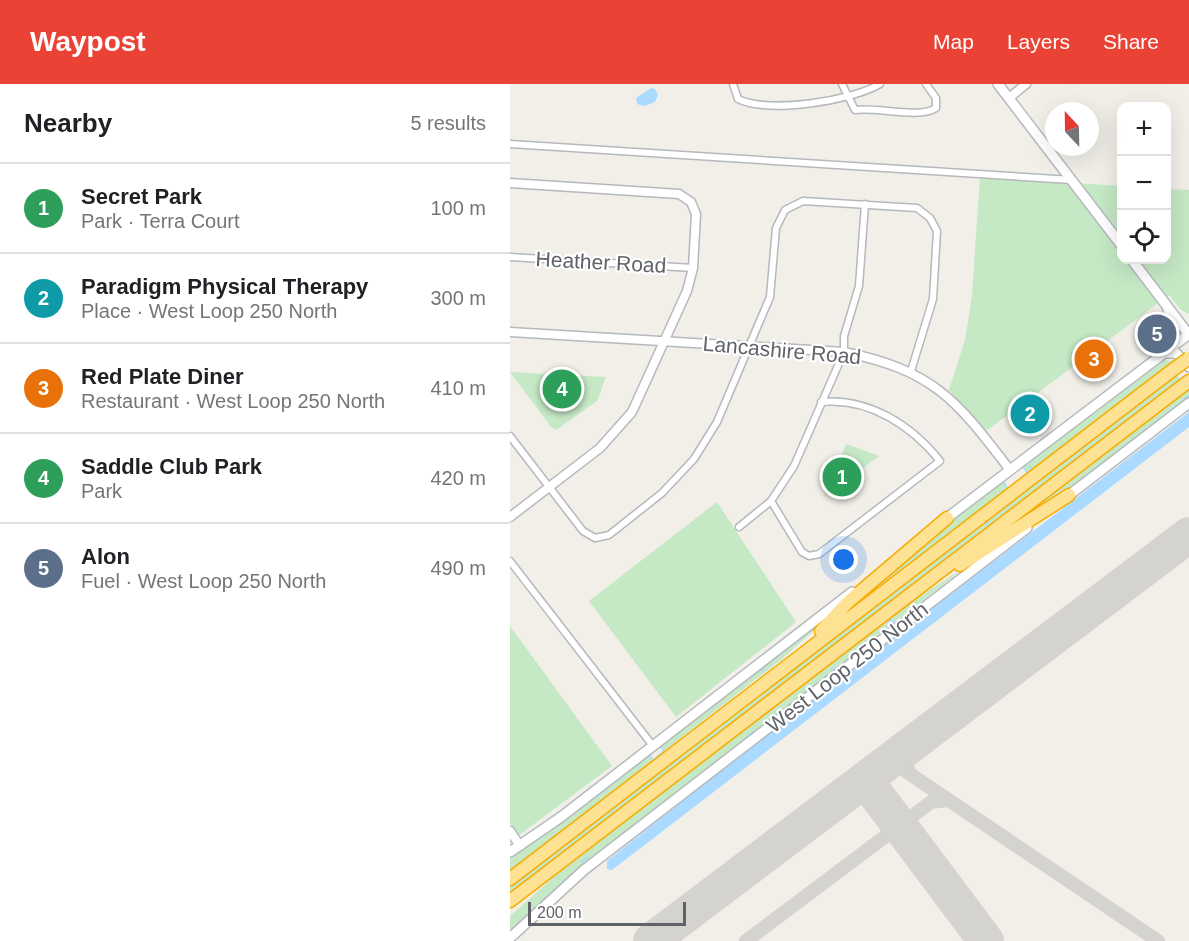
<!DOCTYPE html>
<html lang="en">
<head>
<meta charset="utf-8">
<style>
  body { margin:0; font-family:Helvetica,sans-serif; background:#f6f6f6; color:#202124 }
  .controls { position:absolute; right:18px; top:18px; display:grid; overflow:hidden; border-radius:12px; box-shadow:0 6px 24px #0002 }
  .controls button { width:54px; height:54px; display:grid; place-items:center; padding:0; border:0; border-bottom:2px solid #e0e0e0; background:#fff; color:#202124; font:30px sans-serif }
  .compass { position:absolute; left:535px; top:18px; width:54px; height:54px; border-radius:50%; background:#fff; box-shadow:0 6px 24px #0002; rotate:338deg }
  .scale { position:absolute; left:18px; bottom:15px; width:158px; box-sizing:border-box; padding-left:6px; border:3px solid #5f6368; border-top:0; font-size:16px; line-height:21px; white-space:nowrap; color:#5f6368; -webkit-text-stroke:4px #fff; paint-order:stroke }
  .you { position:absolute; left:334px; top:476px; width:21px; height:21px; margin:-15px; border:4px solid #fff; border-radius:50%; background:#1a73e8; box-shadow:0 0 0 9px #1a73e833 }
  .badge { display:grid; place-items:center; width:39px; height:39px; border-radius:50%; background:#ea4335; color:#fff; font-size:20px; font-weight:700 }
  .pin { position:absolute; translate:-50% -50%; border:3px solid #fff; box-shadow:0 2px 6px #0006 }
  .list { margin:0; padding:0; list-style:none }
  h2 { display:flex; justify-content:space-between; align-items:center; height:78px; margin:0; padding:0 24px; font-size:26px }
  h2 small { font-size:20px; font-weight:400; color:#757577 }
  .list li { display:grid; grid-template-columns:39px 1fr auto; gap:18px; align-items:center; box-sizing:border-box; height:90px; padding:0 24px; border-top:2px solid #e0e0e0 }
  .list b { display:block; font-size:22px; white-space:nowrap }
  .list p { margin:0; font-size:20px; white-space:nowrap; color:#757577 }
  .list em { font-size:20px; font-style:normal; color:#757577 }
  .icon { flex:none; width:33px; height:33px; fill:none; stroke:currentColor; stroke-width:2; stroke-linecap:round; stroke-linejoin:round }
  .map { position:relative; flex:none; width:679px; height:857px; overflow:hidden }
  header { display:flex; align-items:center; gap:36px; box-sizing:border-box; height:84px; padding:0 30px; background:#ea4335; color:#fff }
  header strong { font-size:28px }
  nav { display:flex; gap:33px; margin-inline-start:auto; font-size:21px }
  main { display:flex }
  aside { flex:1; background:#fff }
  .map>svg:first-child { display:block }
  .green { fill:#c5e8c5 }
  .water { fill:#aadaff }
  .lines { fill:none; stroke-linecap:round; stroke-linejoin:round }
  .stream { stroke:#aadaff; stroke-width:1.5 }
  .taxiway { stroke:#d4d3d0; stroke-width:14 }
  .runway { stroke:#d4d3d0; stroke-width:36 }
  .minor-casing { stroke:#b5b8bc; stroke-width:9 }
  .tertiary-casing { stroke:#b5b8bc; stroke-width:11 }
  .secondary-casing { stroke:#b6babf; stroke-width:12 }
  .motorway-casing { stroke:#f9ab00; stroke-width:15 }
  .minor { stroke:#fff; stroke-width:6 }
  .tertiary { stroke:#fff; stroke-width:8 }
  .secondary { stroke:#fff; stroke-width:9 }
  .motorway { stroke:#fde293; stroke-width:12 }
  .motorway-bridge-casing { stroke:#f9ab00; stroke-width:15; stroke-linecap:butt }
  .motorway-bridge { stroke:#fde293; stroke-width:12 }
  .labels { text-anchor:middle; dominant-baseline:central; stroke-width:4.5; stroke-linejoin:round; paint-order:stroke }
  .street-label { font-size:21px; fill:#5f6368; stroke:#fff }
</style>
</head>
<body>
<header>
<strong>Waypost</strong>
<nav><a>Map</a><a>Layers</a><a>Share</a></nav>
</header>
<main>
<aside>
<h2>Nearby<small>5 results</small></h2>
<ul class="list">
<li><span class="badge" style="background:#2e9e5b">1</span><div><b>Secret Park</b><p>Park · Terra Court</p></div><em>100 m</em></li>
<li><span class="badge" style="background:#0f9aa8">2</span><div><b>Paradigm Physical Therapy</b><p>Place · West Loop 250 North</p></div><em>300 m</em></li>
<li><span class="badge" style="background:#e8710a">3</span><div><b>Red Plate Diner</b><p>Restaurant · West Loop 250 North</p></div><em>410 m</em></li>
<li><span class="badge" style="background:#2e9e5b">4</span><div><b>Saddle Club Park</b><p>Park</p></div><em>420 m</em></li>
<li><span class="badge" style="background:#5c6f8a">5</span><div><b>Alon</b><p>Fuel · West Loop 250 North</p></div><em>490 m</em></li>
</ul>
</aside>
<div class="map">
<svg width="679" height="857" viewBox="0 0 679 857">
  <rect width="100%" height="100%" fill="#f1efe8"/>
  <path class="green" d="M470,93L611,102L612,176H656L657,105L679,106V230L671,226L659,211L475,348L439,306L455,256L462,211Z
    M654,273L657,277L665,276L518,389L512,382Z
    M0,288L96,293L87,317L46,346L42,344Z
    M665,288L671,296L0,813V801Z
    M679,302V312C615,361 553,412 484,455Z
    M336,360L369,372L314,413Z
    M493,397L498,405L340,525L338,523L402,466Z
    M207,418L286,538L166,633L79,517Z
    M459,480L79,777L0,848V832L45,792L382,531Z
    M330,523L272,575L154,667L149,661Z
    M0,542L102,682L8,752L0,739Z
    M138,669L143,676L0,787V771Z"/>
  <path class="water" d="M141,4L145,5L148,11L145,18L135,22L127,20L126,14Z
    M679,328V343L102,786L97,785V777L255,652Z"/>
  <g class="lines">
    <path class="stream" d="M675,314L679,312
      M633,347L637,344
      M512,382L518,389L498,405L493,397Z
      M519,382L522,386
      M477,437L478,439L476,440L475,439Z
      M431,503L435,501
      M407,522L410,519
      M380,536L385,538L380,542L378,538Z
      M251,582L254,586H249L247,585Z
      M321,587L328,582
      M235,655L243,648
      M149,661L154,667L143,676L138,669Z
      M179,698L186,693
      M77,773L79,777L75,780L72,777Z"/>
    <path class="taxiway" d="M398,663L394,676L400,690
      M369,685L380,681L391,684L648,857
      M365,709L362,697L369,685
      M398,754L397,741L401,732
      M236,857L421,718L438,716"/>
    <path class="runway" d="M365,709L476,857
      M141,857L679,451"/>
    <defs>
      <path id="minor" d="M223,0L228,15C259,30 341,17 370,0
        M332,0L345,26C368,23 409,35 426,24V14L416,0
        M0,60L562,96
        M0,173L183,184
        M0,352L73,447L85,454L99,451L152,409L184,375L207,338L260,213L266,144L275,126L293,117L407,124L420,134L427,147L423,215L401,287
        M261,417L292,468L299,472L309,470L430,377C402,342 359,313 311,318
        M229,443L261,417L284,382L334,268V252L349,202L355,120
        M0,477L143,662"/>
      <path id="tertiary" d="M499,14L516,0
        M0,99L169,110L181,118L186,130L183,184L177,207L122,328L90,364L0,433
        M0,248L334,268C425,287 446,316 500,386
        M0,747L10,762"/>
      <path id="secondary" d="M488,0L612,162
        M622,176L679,251
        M655,267L661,249L658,225
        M655,269H666L679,283
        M554,415L679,319
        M433,437L679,250
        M0,768L51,733L342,508
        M0,854L74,786L517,444"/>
      <path id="motorway" d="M450,481L559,411
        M311,547L337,519L437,434
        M0,795L660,288
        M0,817L679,297"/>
    </defs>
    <use href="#minor" class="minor-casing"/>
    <use href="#tertiary" class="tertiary-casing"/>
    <use href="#secondary" class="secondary-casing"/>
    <use href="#motorway" class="motorway-casing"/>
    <use href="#minor" class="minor"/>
    <use href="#tertiary" class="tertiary"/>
    <use href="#secondary" class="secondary"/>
    <use href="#motorway" class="motorway"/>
    <defs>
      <path id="motorway-bridge" d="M660,288L679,274"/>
    </defs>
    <use href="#motorway-bridge" class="motorway-bridge-casing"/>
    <use href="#motorway-bridge" class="motorway-bridge"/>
  </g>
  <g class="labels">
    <g class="street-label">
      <text transform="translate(91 178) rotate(3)">Heather Road</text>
      <text transform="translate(272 266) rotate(5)">Lancashire Road</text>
      <text transform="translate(337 583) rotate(-38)">West Loop 250 North</text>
    </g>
  </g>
</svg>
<div class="controls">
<button>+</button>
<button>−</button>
<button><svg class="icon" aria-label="locate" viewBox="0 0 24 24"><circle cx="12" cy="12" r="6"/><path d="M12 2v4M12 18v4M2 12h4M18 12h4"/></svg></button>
</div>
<svg class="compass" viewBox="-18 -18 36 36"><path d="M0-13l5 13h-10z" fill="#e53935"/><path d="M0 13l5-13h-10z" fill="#757577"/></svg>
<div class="scale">200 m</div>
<div class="you"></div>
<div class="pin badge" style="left:332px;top:393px;background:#2e9e5b">1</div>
<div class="pin badge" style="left:520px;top:330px;background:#0f9aa8">2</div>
<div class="pin badge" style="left:584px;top:275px;background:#e8710a">3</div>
<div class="pin badge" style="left:52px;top:305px;background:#2e9e5b">4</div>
<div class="pin badge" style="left:647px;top:250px;background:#5c6f8a">5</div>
</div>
</main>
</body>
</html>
